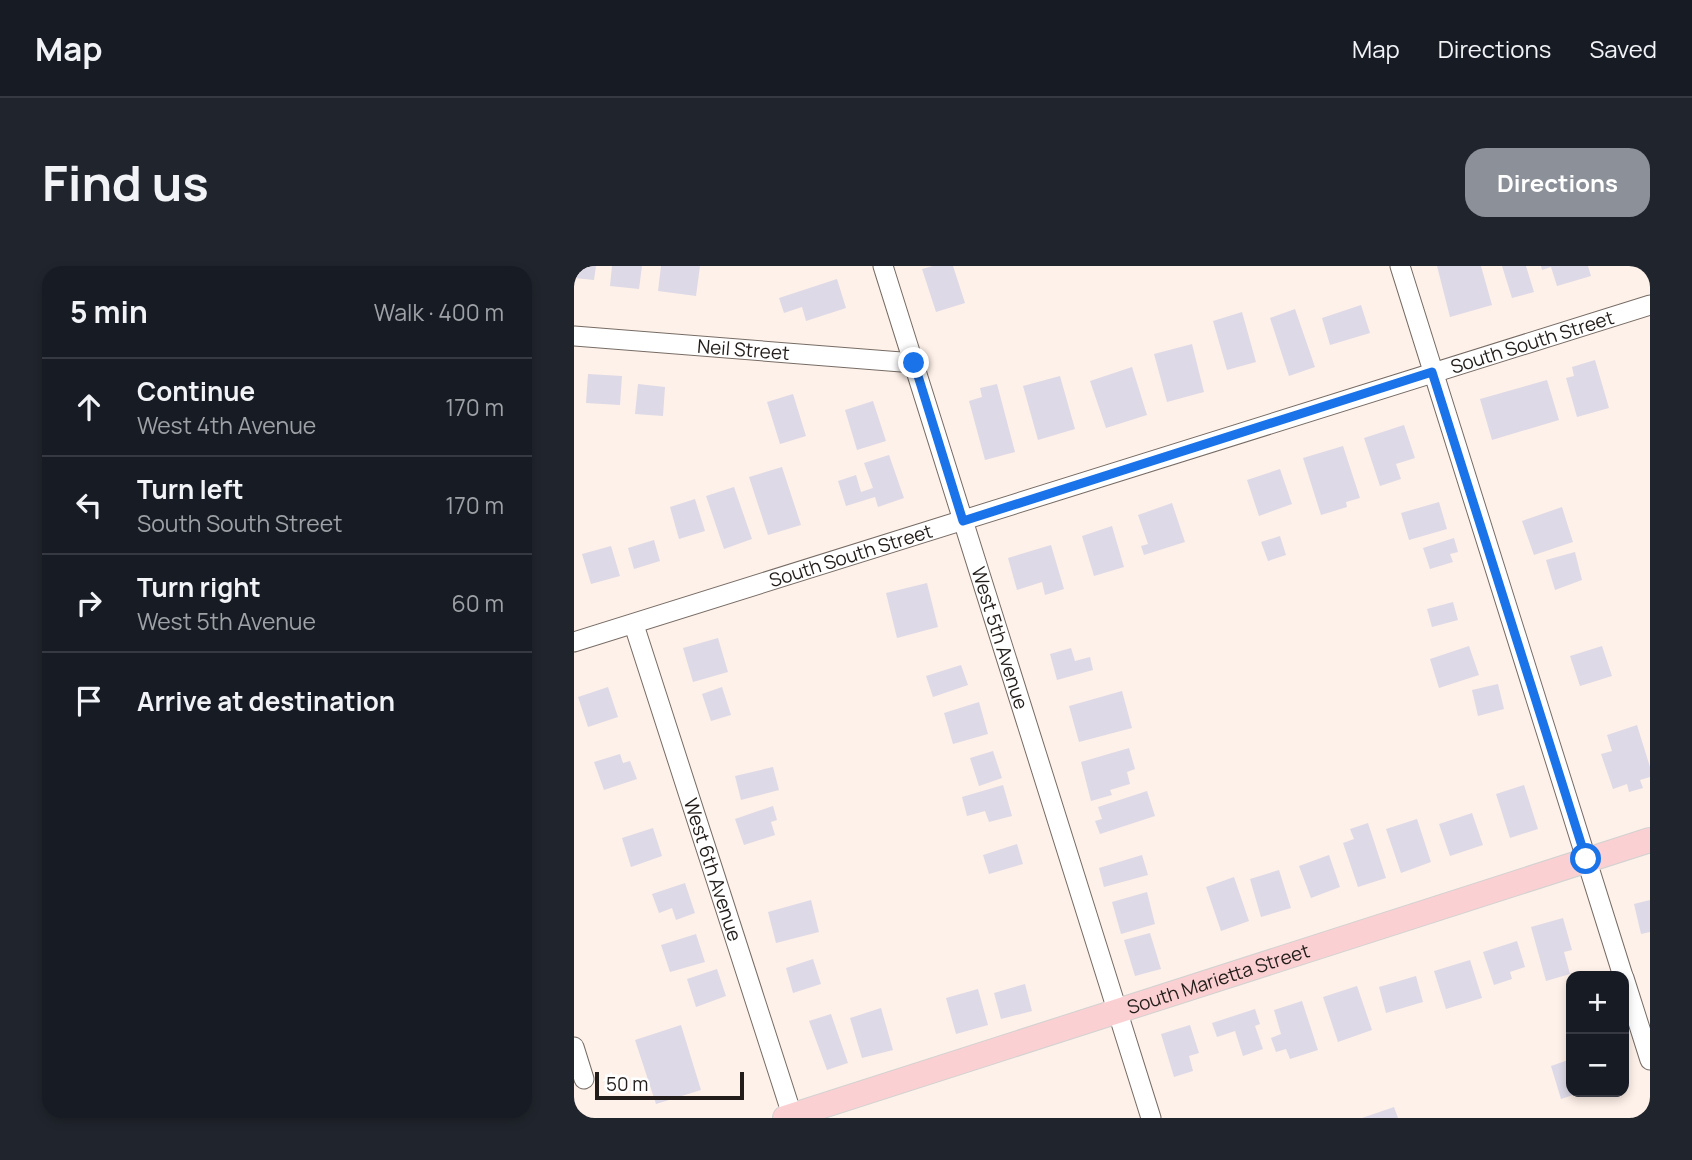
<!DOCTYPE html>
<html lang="en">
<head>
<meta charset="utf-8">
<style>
  body { margin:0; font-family:Manrope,sans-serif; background:#20242c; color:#f1f3f6 }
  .controls { position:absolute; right:21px; bottom:21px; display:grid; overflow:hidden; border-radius:14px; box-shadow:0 4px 10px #0003 }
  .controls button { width:63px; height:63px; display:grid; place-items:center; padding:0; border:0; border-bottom:2px solid #363941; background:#171b24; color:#f1f3f6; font:35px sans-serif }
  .scale { position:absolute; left:21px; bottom:18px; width:149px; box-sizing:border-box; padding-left:7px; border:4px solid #221d1a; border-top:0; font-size:19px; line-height:24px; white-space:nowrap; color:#221d1a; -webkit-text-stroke:5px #fff; paint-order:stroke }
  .stop { position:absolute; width:21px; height:21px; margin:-16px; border:5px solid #1a73e8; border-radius:50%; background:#fff }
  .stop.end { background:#1a73e8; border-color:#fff; box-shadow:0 2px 7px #0008 }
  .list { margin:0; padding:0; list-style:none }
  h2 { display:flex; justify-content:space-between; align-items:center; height:91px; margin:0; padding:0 28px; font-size:30px }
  h2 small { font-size:23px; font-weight:400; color:#9ea1a6 }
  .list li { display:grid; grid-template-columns:46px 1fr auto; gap:21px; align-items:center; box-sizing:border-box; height:98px; padding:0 28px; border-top:2px solid #363941 }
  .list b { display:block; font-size:26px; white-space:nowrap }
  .list p { margin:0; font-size:23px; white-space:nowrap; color:#9ea1a6 }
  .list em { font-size:23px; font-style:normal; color:#9ea1a6 }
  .icon { flex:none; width:38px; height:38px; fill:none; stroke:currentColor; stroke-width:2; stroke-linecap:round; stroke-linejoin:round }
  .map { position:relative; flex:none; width:1076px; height:852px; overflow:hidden; border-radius:21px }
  header { display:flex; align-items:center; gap:42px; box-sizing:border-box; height:98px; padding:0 35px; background:#171b24; border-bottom:2px solid #363941 }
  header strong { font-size:33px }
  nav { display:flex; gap:38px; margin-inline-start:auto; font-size:24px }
  .intro { display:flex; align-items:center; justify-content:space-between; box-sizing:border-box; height:168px; padding:0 42px }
  h1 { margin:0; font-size:49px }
  .button { padding:18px 32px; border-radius:21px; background:#8c9099; color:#fff; font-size:24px; font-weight:700 }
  main { display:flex; gap:42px; padding:0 42px }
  aside { flex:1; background:#171b24; border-radius:21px; box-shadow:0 4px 10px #0003 }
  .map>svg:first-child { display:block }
  .building { fill:#ddd9e6 }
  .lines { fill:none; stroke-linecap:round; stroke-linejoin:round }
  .minor-casing { stroke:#776c65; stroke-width:21 }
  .major-casing { stroke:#d3d2d1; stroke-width:26 }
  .minor { stroke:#fff; stroke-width:19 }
  .major { stroke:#fbd0d2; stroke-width:24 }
  .route { stroke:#1a73e8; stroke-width:9 }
  .labels { text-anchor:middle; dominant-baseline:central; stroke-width:5; stroke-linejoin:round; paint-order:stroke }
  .street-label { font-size:19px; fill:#221d1a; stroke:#fff }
</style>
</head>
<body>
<header>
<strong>Map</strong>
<nav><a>Map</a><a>Directions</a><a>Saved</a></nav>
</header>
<div class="intro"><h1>Find us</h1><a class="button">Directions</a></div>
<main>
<aside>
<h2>5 min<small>Walk · 400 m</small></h2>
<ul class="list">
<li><svg class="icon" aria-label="ahead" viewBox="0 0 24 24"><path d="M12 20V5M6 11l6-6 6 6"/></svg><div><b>Continue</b><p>West 4th Avenue</p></div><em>170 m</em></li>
<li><svg class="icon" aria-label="left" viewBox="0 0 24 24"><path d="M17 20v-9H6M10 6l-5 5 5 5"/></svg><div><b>Turn left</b><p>South South Street</p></div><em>170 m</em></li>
<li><svg class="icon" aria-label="right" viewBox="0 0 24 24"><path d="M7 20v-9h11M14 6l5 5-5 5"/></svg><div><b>Turn right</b><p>West 5th Avenue</p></div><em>60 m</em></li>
<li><svg class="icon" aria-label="arrive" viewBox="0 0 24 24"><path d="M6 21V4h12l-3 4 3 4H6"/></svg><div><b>Arrive at destination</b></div></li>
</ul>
</aside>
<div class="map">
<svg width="1076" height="852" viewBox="0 0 1076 852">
  <rect width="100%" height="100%" fill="#fef1e9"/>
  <path class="building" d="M0,0H22L20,14L0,12Z
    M38,0H68L65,23L36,20Z
    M87,0H126L122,30L84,25Z
    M359,0H379L391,37L362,46L348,3Z
    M863,0H907L918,39L876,51Z
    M928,0H952L960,26L938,32Z
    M967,0H1014L1017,10L983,20L977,1L968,4Z
    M263,13L272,42L232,55L228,41L210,47L205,32Z
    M787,39L796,67L756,79L748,52Z
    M721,43L741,101L715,110L696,52Z
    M668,46L682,96L653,104L639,55Z
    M618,78L630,126L593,136L580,88Z
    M1021,94L1035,142L1003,151L992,112L1000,110L998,101Z
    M558,101L573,149L532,162L516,115Z
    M14,108L48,110L46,139L12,137Z
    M486,110L501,163L464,174L449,120Z
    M973,114L985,154L918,174L906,133Z
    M64,118L91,121L89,150L61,148Z
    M423,118L441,186L411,194L395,135L408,131L406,122Z
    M219,128L232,170L206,178L193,136Z
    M299,135L312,175L283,184L271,144Z
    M830,159L841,192L822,198L827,213L806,220L790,172Z
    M769,180L786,232L772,236L773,241L747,249L729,192Z
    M315,189L330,232L304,241L301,231L272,240L264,215L282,209L287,226L299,222L290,197Z
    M208,201L227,259L194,269L175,211Z
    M706,203L718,238L685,250L673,214Z
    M160,221L178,273L150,283L132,230Z
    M121,233L131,265L105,273L96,241Z
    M865,236L873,263L835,274L827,247Z
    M598,237L611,276L570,289L567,280L574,278L564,249Z
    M988,241L999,276L960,289L948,255Z
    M538,260L550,301L520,310L508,270Z
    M706,270L712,289L694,295L687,276Z
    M880,272L884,286L876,288L879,296L856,303L849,282Z
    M80,274L86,295L60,303L54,282Z
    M477,279L490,323L471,329L468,316L443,324L434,292Z
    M37,280L46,310L17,318L8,288Z
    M1001,286L1008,314L981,324L972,294Z
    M353,317L364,361L323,372L312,327Z
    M879,336L884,354L858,361L853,343Z
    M144,372L154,406L119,416L109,382Z
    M895,380L905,409L865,422L856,393Z
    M1028,380L1038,410L1006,420L996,390Z
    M497,382L501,395L516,391L519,404L483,414L476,388Z
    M387,399L394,419L359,431L352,410Z
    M924,418L930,443L904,450L898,424Z
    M34,421L44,451L14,461L4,431Z
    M148,421L157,449L137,455L128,428Z
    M548,425L558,462L505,476L495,440Z
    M405,436L414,468L379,478L370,447Z
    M1063,459L1076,501V511L1066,514L1069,522L1055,526L1053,518L1039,523L1027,488L1038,485L1033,469Z
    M555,482L561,503L553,506L556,518L536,524L538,529L517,535L507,496Z
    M419,485L428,512L405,520L396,492Z
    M46,488L49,497L56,495L63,513L30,524L20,496Z
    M199,501L205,524L167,534L161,510Z
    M429,519L438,550L415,556L411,545L393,550L388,531Z
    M950,519L964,563L936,572L922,528Z
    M573,525L581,550L526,568L521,555L528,553L524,541Z
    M199,540L203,554L197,556L201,569L170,579L161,553Z
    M898,547L909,579L876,590L865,558Z
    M843,553L857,596L827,607L812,563Z
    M794,557L812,612L784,621L769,577L780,573L776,563Z
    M79,562L88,590L57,601L48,572Z
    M443,578L449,598L415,608L409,589Z
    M568,589L574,609L530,621L525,602Z
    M755,589L766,621L737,632L725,600Z
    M705,604L717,642L687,651L676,613Z
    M660,611L675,655L647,665L632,621Z
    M111,617L121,647L102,654L98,642L85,647L78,628Z
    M573,626L581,658L547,668L538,636Z
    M237,634L245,666L202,677L194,646Z
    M1076,634V666L1067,668L1060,638Z
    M989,652L998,684L990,686L996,708L972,715L957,661Z
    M576,667L587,703L561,710L550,674Z
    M122,668L131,696L96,706L87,679Z
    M943,675L951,701L936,706L938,713L920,719L909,686Z
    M239,693L247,718L219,727L212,702Z
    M896,694L908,732L872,743L860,705Z
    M143,703L152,730L122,741L113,713Z
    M842,710L849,736L812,747L805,721Z
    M451,718L458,745L427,753L420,727Z
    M783,720L798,764L764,776L749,731Z
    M404,723L414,759L382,768L372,732Z
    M728,735L744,784L716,793L712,783L702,786L697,772L707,768L700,744Z
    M307,742L319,784L288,792L276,752Z
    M681,743L686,758L681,760L689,783L669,790L661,765L643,771L638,757Z
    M257,748L274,797L253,804L235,755Z
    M107,759L127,824L82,838L61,774Z
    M616,759L625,787L615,790L619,805L600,811L587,768Z
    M997,793V826H1008L987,833L977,800Z
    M820,841L824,852H788Z"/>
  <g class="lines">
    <defs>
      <g id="minor">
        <path id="s1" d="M309,0L577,852"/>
        <path d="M826,0L1049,710"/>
        <path id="s2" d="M0,70L340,97"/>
        <path id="s3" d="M60,359L219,852"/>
        <path id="s4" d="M0,376L1076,39"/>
        <path d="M1050,712L1076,794"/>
        <path d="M0,781L10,813"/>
      </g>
      <g id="major">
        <path id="s5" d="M211,852L1076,574"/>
      </g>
    </defs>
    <use href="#minor" class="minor-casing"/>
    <use href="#major" class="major-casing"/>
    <use href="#minor" class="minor"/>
    <use href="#major" class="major"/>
  </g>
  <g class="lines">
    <path class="route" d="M340,97L389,255L858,106L1012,593"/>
  </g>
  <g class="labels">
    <g class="street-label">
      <text stroke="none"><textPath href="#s4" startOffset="1004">South South Street</textPath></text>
      <text stroke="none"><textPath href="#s2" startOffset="170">Neil Street</textPath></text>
      <text stroke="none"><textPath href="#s4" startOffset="290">South South Street</textPath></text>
      <text stroke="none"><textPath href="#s1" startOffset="390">West 5th Avenue</textPath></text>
      <text stroke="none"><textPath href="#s3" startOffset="257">West 6th Avenue</textPath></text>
      <text stroke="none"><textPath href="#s5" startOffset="455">South Marietta Street</textPath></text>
    </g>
  </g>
</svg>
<div class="controls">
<button>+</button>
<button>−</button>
</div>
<div class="scale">50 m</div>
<div class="stop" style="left:1012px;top:593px"></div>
<div class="stop end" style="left:340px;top:97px"></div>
</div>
</main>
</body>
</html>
